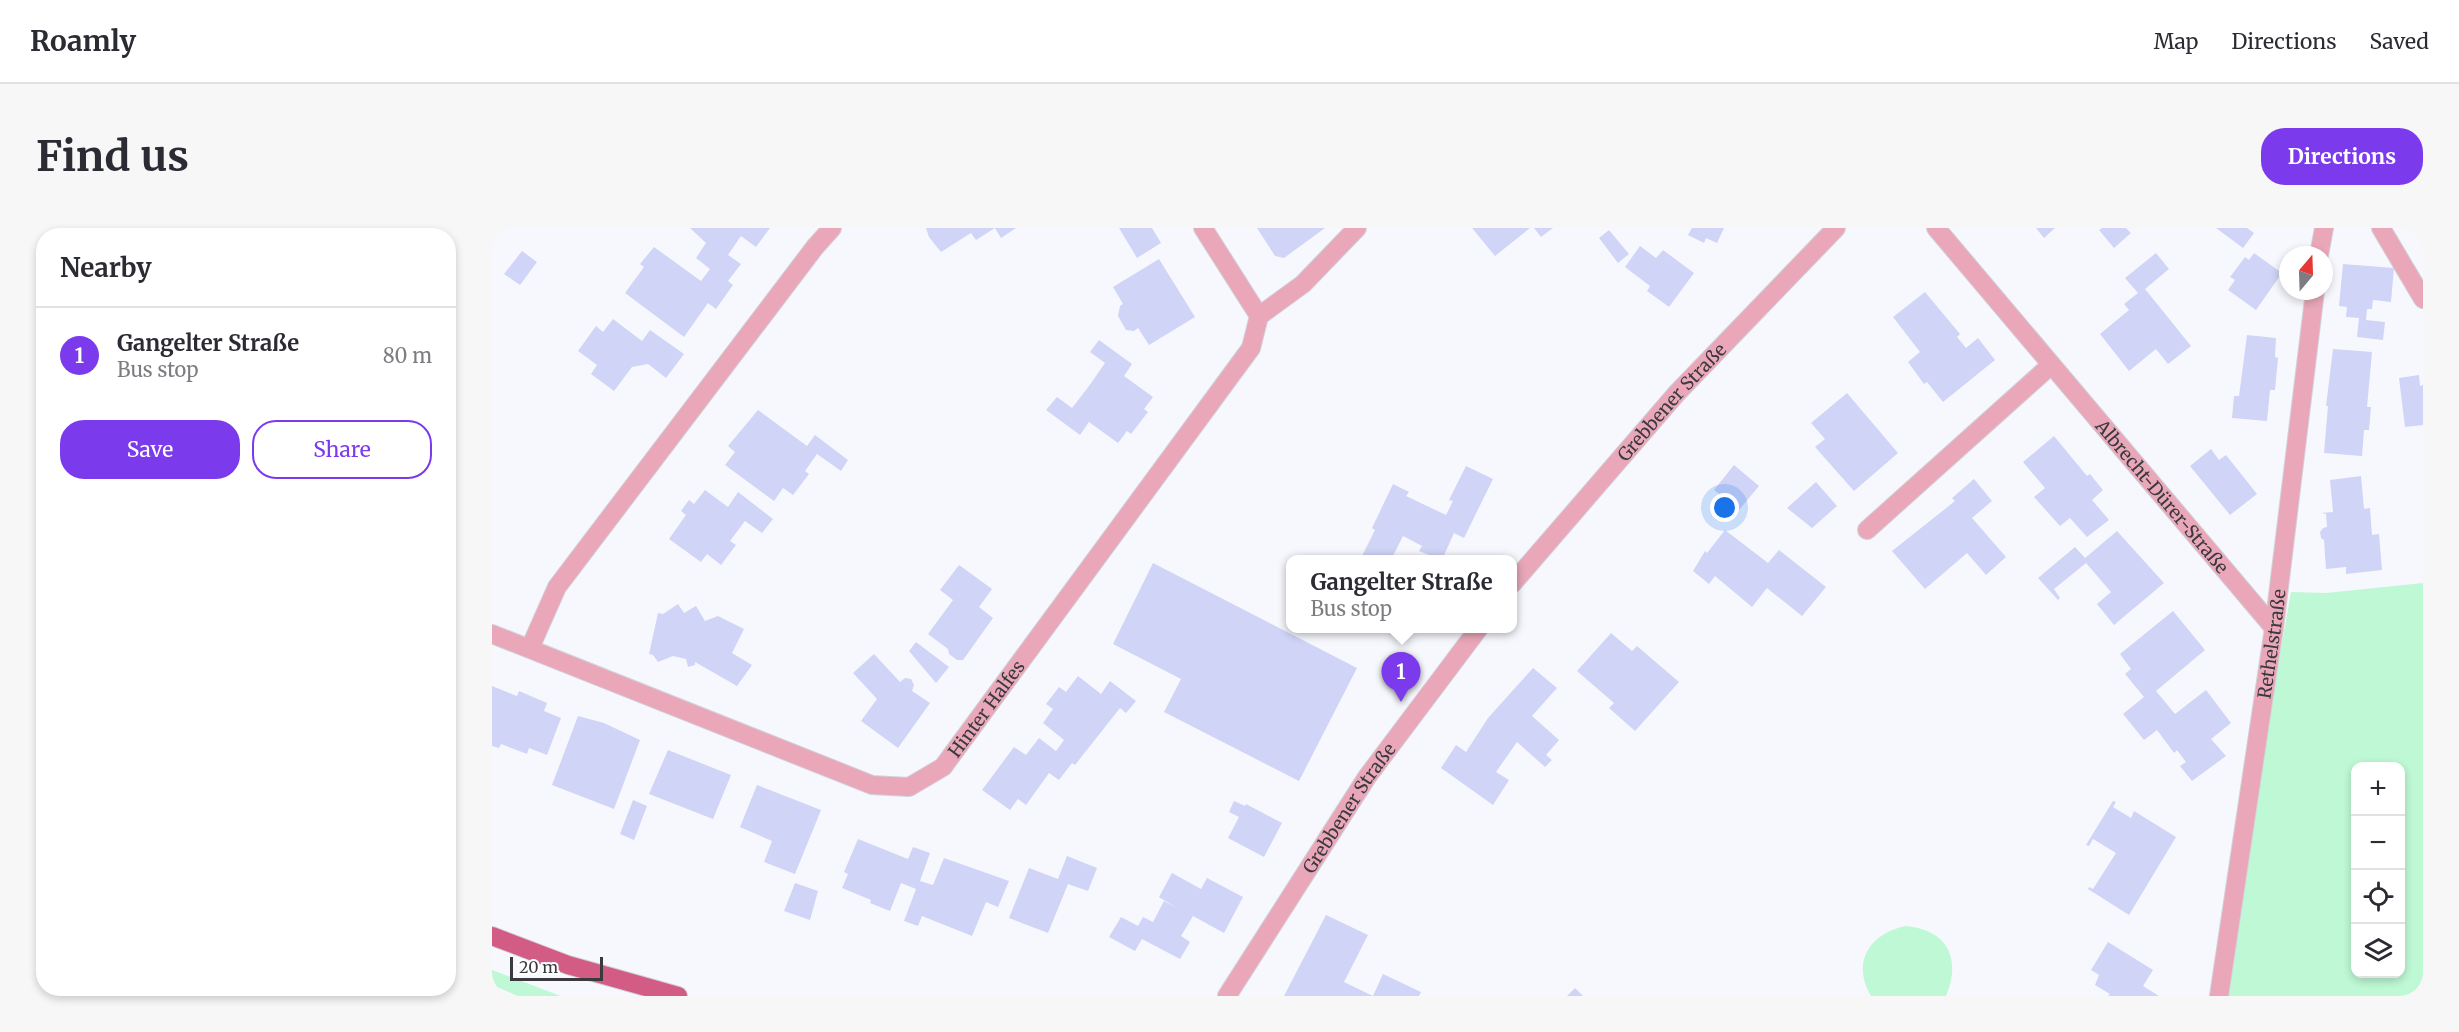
<!DOCTYPE html>
<html lang="en">
<head>
<meta charset="utf-8">
<style>
  body { margin:0; font-family:Merriweather,serif; background:#f7f7f7; color:#2b2b33 }
  .controls { position:absolute; right:18px; bottom:18px; display:grid; overflow:hidden; border-radius:12px; box-shadow:0 3px 9px #0003 }
  .controls button { width:54px; height:54px; display:grid; place-items:center; padding:0; border:0; border-bottom:2px solid #e1e1e2; background:#fff; color:#2b2b33; font:30px sans-serif }
  .compass { position:absolute; left:1787px; top:18px; width:54px; height:54px; border-radius:50%; background:#fff; box-shadow:0 3px 9px #0003; rotate:19deg }
  .scale { position:absolute; left:18px; bottom:15px; width:93px; box-sizing:border-box; padding-left:6px; border:3px solid #3a3a3e; border-top:0; font-size:16px; line-height:21px; white-space:nowrap; color:#3a3a3e; -webkit-text-stroke:4px #fff; paint-order:stroke }
  .you { position:absolute; left:1233px; top:280px; width:21px; height:21px; margin:-15px; border:4px solid #fff; border-radius:50%; background:#1a73e8; box-shadow:0 0 0 9px #1a73e833 }
  .badge { display:grid; place-items:center; width:39px; height:39px; border-radius:50%; background:#7c3aed; color:#fff; font-size:20px; font-weight:700 }
  .pin { position:absolute; translate:-50% -50px; filter:drop-shadow(0 2px 3px #0008) }
  .pin::after { content:''; position:absolute; top:32px; width:21px; height:18px; background:inherit; clip-path:polygon(0 0,100% 0,50% 100%) }
  .popup { position:absolute; left:794px; top:327px; width:231px; height:78px; box-sizing:border-box; display:grid; place-content:center; border-radius:12px; background:#fff; filter:drop-shadow(0 2px 4px #0005); font-size:20px; white-space:nowrap; color:#7c7c81 }
  .popup b { font-size:22px; color:#2b2b33 }
  .popup::after { content:''; position:absolute; left:50%; top:100%; margin-left:-12px; border:12px solid transparent; border-top-color:#fff }
  .list { margin:0; padding:0; list-style:none }
  h2 { display:flex; justify-content:space-between; align-items:center; height:78px; margin:0; padding:0 24px; font-size:26px }
  h2 small { font-size:20px; font-weight:400; color:#7c7c81 }
  .list li { display:grid; grid-template-columns:39px 1fr auto; gap:18px; align-items:center; box-sizing:border-box; height:96px; padding:0 24px; border-top:2px solid #e1e1e2 }
  .list b { display:block; font-size:22px; white-space:nowrap }
  .list p { margin:0; font-size:20px; white-space:nowrap; color:#7c7c81 }
  .list em { font-size:20px; font-style:normal; color:#7c7c81 }
  .actions { display:flex; gap:12px; padding:18px 24px }
  .actions a { flex:1; padding:14px 0; border:2px solid #7c3aed; border-radius:24px; text-align:center; font-size:21px; color:#7c3aed }
  .actions .main { background:#7c3aed; color:#fff }
  .icon { flex:none; width:33px; height:33px; fill:none; stroke:currentColor; stroke-width:2; stroke-linecap:round; stroke-linejoin:round }
  .map { position:relative; flex:none; width:1931px; height:768px; overflow:hidden; border-radius:24px }
  header { display:flex; align-items:center; gap:36px; box-sizing:border-box; height:84px; padding:0 30px; background:#fff; border-bottom:2px solid #e1e1e2 }
  header strong { font-size:28px }
  nav { display:flex; gap:33px; margin-inline-start:auto; font-size:21px }
  .intro { display:flex; align-items:center; justify-content:space-between; box-sizing:border-box; height:144px; padding:0 36px }
  h1 { margin:0; font-size:42px }
  .button { padding:15px 27px; border-radius:24px; background:#7c3aed; color:#fff; font-size:21px; font-weight:700 }
  main { display:flex; gap:36px; padding:0 36px }
  aside { flex:1; background:#fff; border-radius:24px; box-shadow:0 3px 9px #0003 }
  .map>svg:first-child { display:block }
  .green { fill:#bef8d4; fill-rule:evenodd }
  .building { fill:#d0d4f7 }
  .lines { fill:none; stroke-linecap:round; stroke-linejoin:round }
  .minor-casing { stroke:#d1d2d8; stroke-width:20 }
  .major-casing { stroke:#d1d2d8; stroke-width:20 }
  .minor { stroke:#e9a7b9; stroke-width:18 }
  .major { stroke:#d25c84; stroke-width:18 }
  .labels { text-anchor:middle; dominant-baseline:central; stroke-width:6; stroke-linejoin:round; paint-order:stroke }
  .street-label { font-size:18px; fill:#3a3a3e; stroke:#fff }
</style>
</head>
<body>
<header>
<strong>Roamly</strong>
<nav><a>Map</a><a>Directions</a><a>Saved</a></nav>
</header>
<div class="intro"><h1>Find us</h1><a class="button">Directions</a></div>
<main>
<aside>
<h2>Nearby<small></small></h2>
<ul class="list">
<li><span class="badge">1</span><div><b>Gangelter Straße</b><p>Bus stop</p></div><em>80 m</em></li>
</ul>
<div class="actions"><a class="main">Save</a><a>Share</a></div>
</aside>
<div class="map">
<svg width="1931" height="768" viewBox="0 0 1931 768">
  <rect width="100%" height="100%" fill="#f7f8fe"/>
  <path class="green" d="M1931,355V768H1735L1772,518L1799,364L1834,365ZM1864,538H1908V746H1864Z
    M1414,698C1455,702 1470,730 1454,768H1379C1359,734 1378,705 1414,698Z
    M0,742L66,767L69,768H26L0,757Z"/>
  <path class="building" d="M198,0H278L264,19L249,8L236,27L249,36L236,53L241,57L224,81L216,75L192,109L133,65L152,39L148,36L162,19L209,53L218,41L204,30L214,15Z
    M434,0H503L484,12L479,5L449,24L437,9Z
    M503,0H524L509,10Z
    M627,0H660L669,15L645,30Z
    M765,0H833L792,30L783,28Z
    M980,0H1038L1003,28Z
    M1042,0H1061L1049,9Z
    M1200,0H1232L1225,15L1214,10L1212,15L1196,7Z
    M1544,0H1563L1552,10Z
    M1610,0H1634L1639,5L1622,20L1607,2Z
    M1724,0H1755L1762,5L1751,20Z
    M1117,2L1137,26L1126,35L1107,10Z
    M1148,18L1164,30L1171,22L1202,45L1177,79L1155,63L1158,58L1133,39Z
    M30,23L45,34L28,57L12,46Z
    M1664,25L1677,41L1653,61L1699,118L1676,136L1664,121L1637,143L1608,106L1637,82L1632,76L1646,65L1633,50Z
    M1762,25L1790,45L1764,82L1736,62L1743,52L1738,49L1753,29L1757,32Z
    M667,31L703,89L657,117L646,100L642,103L634,102L626,88L628,78L631,76L621,59Z
    M1851,36L1902,40L1899,74L1881,72L1880,81H1875L1874,92L1893,94L1891,112L1865,109L1867,90L1854,89L1855,79L1847,78Z
    M1433,64L1468,106L1465,109L1474,120L1486,110L1503,132L1451,174L1435,154L1432,156L1416,134L1428,124L1401,89Z
    M121,91L150,113L158,102L192,126L174,150L156,136L140,139L122,163L99,146L105,137L86,123L104,98L111,104Z
    M1755,107L1784,110L1783,129L1786,130L1783,162H1778L1775,193L1740,190L1742,168H1747Z
    M607,112L640,136L632,148L661,169L652,181L656,184L639,206L635,203L626,215L597,194L588,207L554,182L565,169L580,180L597,158L613,135L598,124Z
    M1841,121L1880,124L1875,179H1879L1877,202H1872L1870,228L1832,225L1836,178H1834Z
    M1927,147L1928,158L1931,157V197L1913,199L1907,150Z
    M1355,165L1406,225L1362,263L1323,219L1333,211L1319,195Z
    M266,182L315,218L323,207L356,232L349,243L325,226L313,243L317,246L301,267L291,260L282,273L233,237L243,224L236,218Z
    M1562,208L1595,248L1598,246L1611,262L1600,272L1617,292L1595,309L1578,290L1568,298L1542,269L1553,260L1531,234Z
    M1719,221L1727,232L1734,227L1765,266L1738,287L1698,238Z
    M1242,237L1267,258L1247,282L1222,262Z
    M974,238L1001,251L972,310L962,305L950,332L927,323L930,318L911,308L899,332H868L883,302L880,300L901,256L917,264L914,268L954,287L961,273L957,272Z
    M1869,248L1872,281L1878,280L1880,307L1887,306L1890,342L1854,346V339L1834,341L1832,312L1829,310L1828,304L1831,300L1835,299L1834,286L1829,285L1841,284L1838,252Z
    M1482,251L1500,273L1480,290L1514,329L1494,347L1475,325L1433,361L1400,323L1463,273L1460,270Z
    M1324,254L1345,278L1320,300L1295,280Z
    M213,262L236,279L246,264L281,291L270,305L253,293L238,313L244,317L229,337L215,326L209,334L177,311L194,287L189,283L197,272L202,276Z
    M1233,302L1276,335L1287,322L1334,359L1310,388L1275,360L1260,379L1223,348L1217,356L1201,343L1213,323L1215,325Z
    M1625,303L1672,355L1622,397L1605,376L1619,364L1594,335L1562,361L1568,370L1566,372L1546,350L1583,319L1593,330Z
    M661,335L865,440L807,553L672,484L689,451L621,416Z
    M467,337L500,361L487,379L501,390L471,432H465L457,426L456,421L436,406L461,372L448,362Z
    M186,376L192,385L204,378L213,393L226,388L252,401L240,425L260,437L245,458L203,434V437L196,439L194,431L181,428L166,434L161,427L157,426L166,385L171,386Z
    M1681,383L1713,422L1664,463L1683,486L1714,462L1739,495L1719,511L1734,528L1700,553L1688,538L1694,534L1685,522L1682,525L1665,502L1652,512L1631,486L1652,469L1633,446L1639,441L1628,426Z
    M1119,405L1140,423L1145,418L1187,454L1143,503L1117,480L1122,475L1085,443Z
    M424,414L457,439L444,455L417,423Z
    M382,426L408,454L413,450L419,451L422,457L420,463L438,475L406,520L369,493L385,471L361,445Z
    M1041,440L1065,460L1040,488L1067,512L1054,527L1060,532L1053,539L1025,514L1004,544L1017,552L1001,577L949,540L964,517L974,524L996,490Z
    M586,448L609,466L618,453L644,473L634,485L628,480L583,537L580,535L567,552L557,545L534,577L526,571L518,582L490,562L522,519L534,527L547,510L564,523L572,512L551,495L561,481L554,476L567,459L574,464Z
    M0,458L25,468L27,463L55,475L52,483L69,490L55,527L37,520L35,526L9,516L7,520L0,518Z
    M86,488L112,495L148,512L122,581L60,557Z
    M176,522L239,547L221,591L157,566Z
    M265,557L329,582L303,646L272,634L280,613L248,599Z
    M141,572L155,578L142,612L128,606Z
    M742,573L753,578L754,576L790,595L772,629L736,610L747,589L737,584Z
    M1621,573L1624,574L1621,579L1639,590L1642,583L1684,609L1637,687L1596,661L1597,659L1601,661L1624,625L1601,611L1597,618L1594,617Z
    M366,611L416,631L421,619L438,625L428,653L441,657L452,630L517,653L506,679L494,674L480,708L430,688L426,698L412,693L424,661L409,655L398,683L378,675L379,672L350,660L356,646L352,644Z
    M575,628L605,640L596,663L576,656L556,705L517,690L537,640L566,651Z
    M680,645L709,661L715,650L751,669L732,705L701,688L689,708L698,714L688,731L650,711L643,723L617,709L629,689L646,698L651,689L661,694L672,673L685,680L667,669Z
    M303,655L326,663L318,692L292,683Z
    M834,687L876,707L852,754L881,768L891,746L929,764L927,768H792Z
    M1616,714L1661,742L1651,758L1667,768H1616L1618,766L1603,757L1607,747L1599,742Z
    M1083,760L1091,768H1075Z"/>
  <g class="lines">
    <defs>
      <g id="minor">
        <path id="s1" d="M1444,0L1782,400"/>
        <path d="M1889,0L1931,71"/>
        <path d="M1827,27L1832,0"/>
        <path d="M767,88L811,56L865,0"/>
        <path d="M1375,302L1559,137"/>
        <path id="s2" d="M1020,356L1185,165L1344,0"/>
        <path id="s3" d="M0,406L380,557L417,559L451,539L759,120L767,88L711,0"/>
        <path d="M38,420L65,359L323,19L340,0"/>
        <path id="s4" d="M735,768L875,549L987,400"/>
        <path id="s5" d="M1727,768L1782,400L1823,63"/>
      </g>
      <path id="major" d="M0,708L76,737L186,768"/>
    </defs>
    <use href="#minor" class="minor-casing"/>
    <use href="#major" class="major-casing"/>
    <use href="#minor" class="minor"/>
    <use href="#major" class="major"/>
  </g>
  <g class="labels">
    <g class="street-label">
      <text stroke="none"><textPath href="#s2" startOffset="242">Grebbener Straße</textPath></text>
      <text stroke="none"><textPath href="#s1" startOffset="351">Albrecht-Dürer-Straße</textPath></text>
      <text stroke="none"><textPath href="#s5" startOffset="356">Rethelstraße</textPath></text>
      <text stroke="none"><textPath href="#s3" startOffset="558">Hinter Halfes</textPath></text>
      <text stroke="none"><textPath href="#s4" startOffset="224">Grebbener Straße</textPath></text>
    </g>
  </g>
</svg>
<div class="controls">
<button>+</button>
<button>−</button>
<button><svg class="icon" aria-label="locate" viewBox="0 0 24 24"><circle cx="12" cy="12" r="6"/><path d="M12 2v4M12 18v4M2 12h4M18 12h4"/></svg></button>
<button><svg class="icon" aria-label="layers" viewBox="0 0 24 24"><path d="M12 4l9 5-9 5-9-5zM3 14l9 5 9-5"/></svg></button>
</div>
<svg class="compass" viewBox="-18 -18 36 36"><path d="M0-13l5 13h-10z" fill="#e53935"/><path d="M0 13l5-13h-10z" fill="#7c7c81"/></svg>
<div class="scale">20 m</div>
<div class="you"></div>
<div class="pin badge" style="left:909px;top:474px">1</div>
<div class="popup"><b>Gangelter Straße</b>Bus stop</div>
</div>
</main>
</body>
</html>
